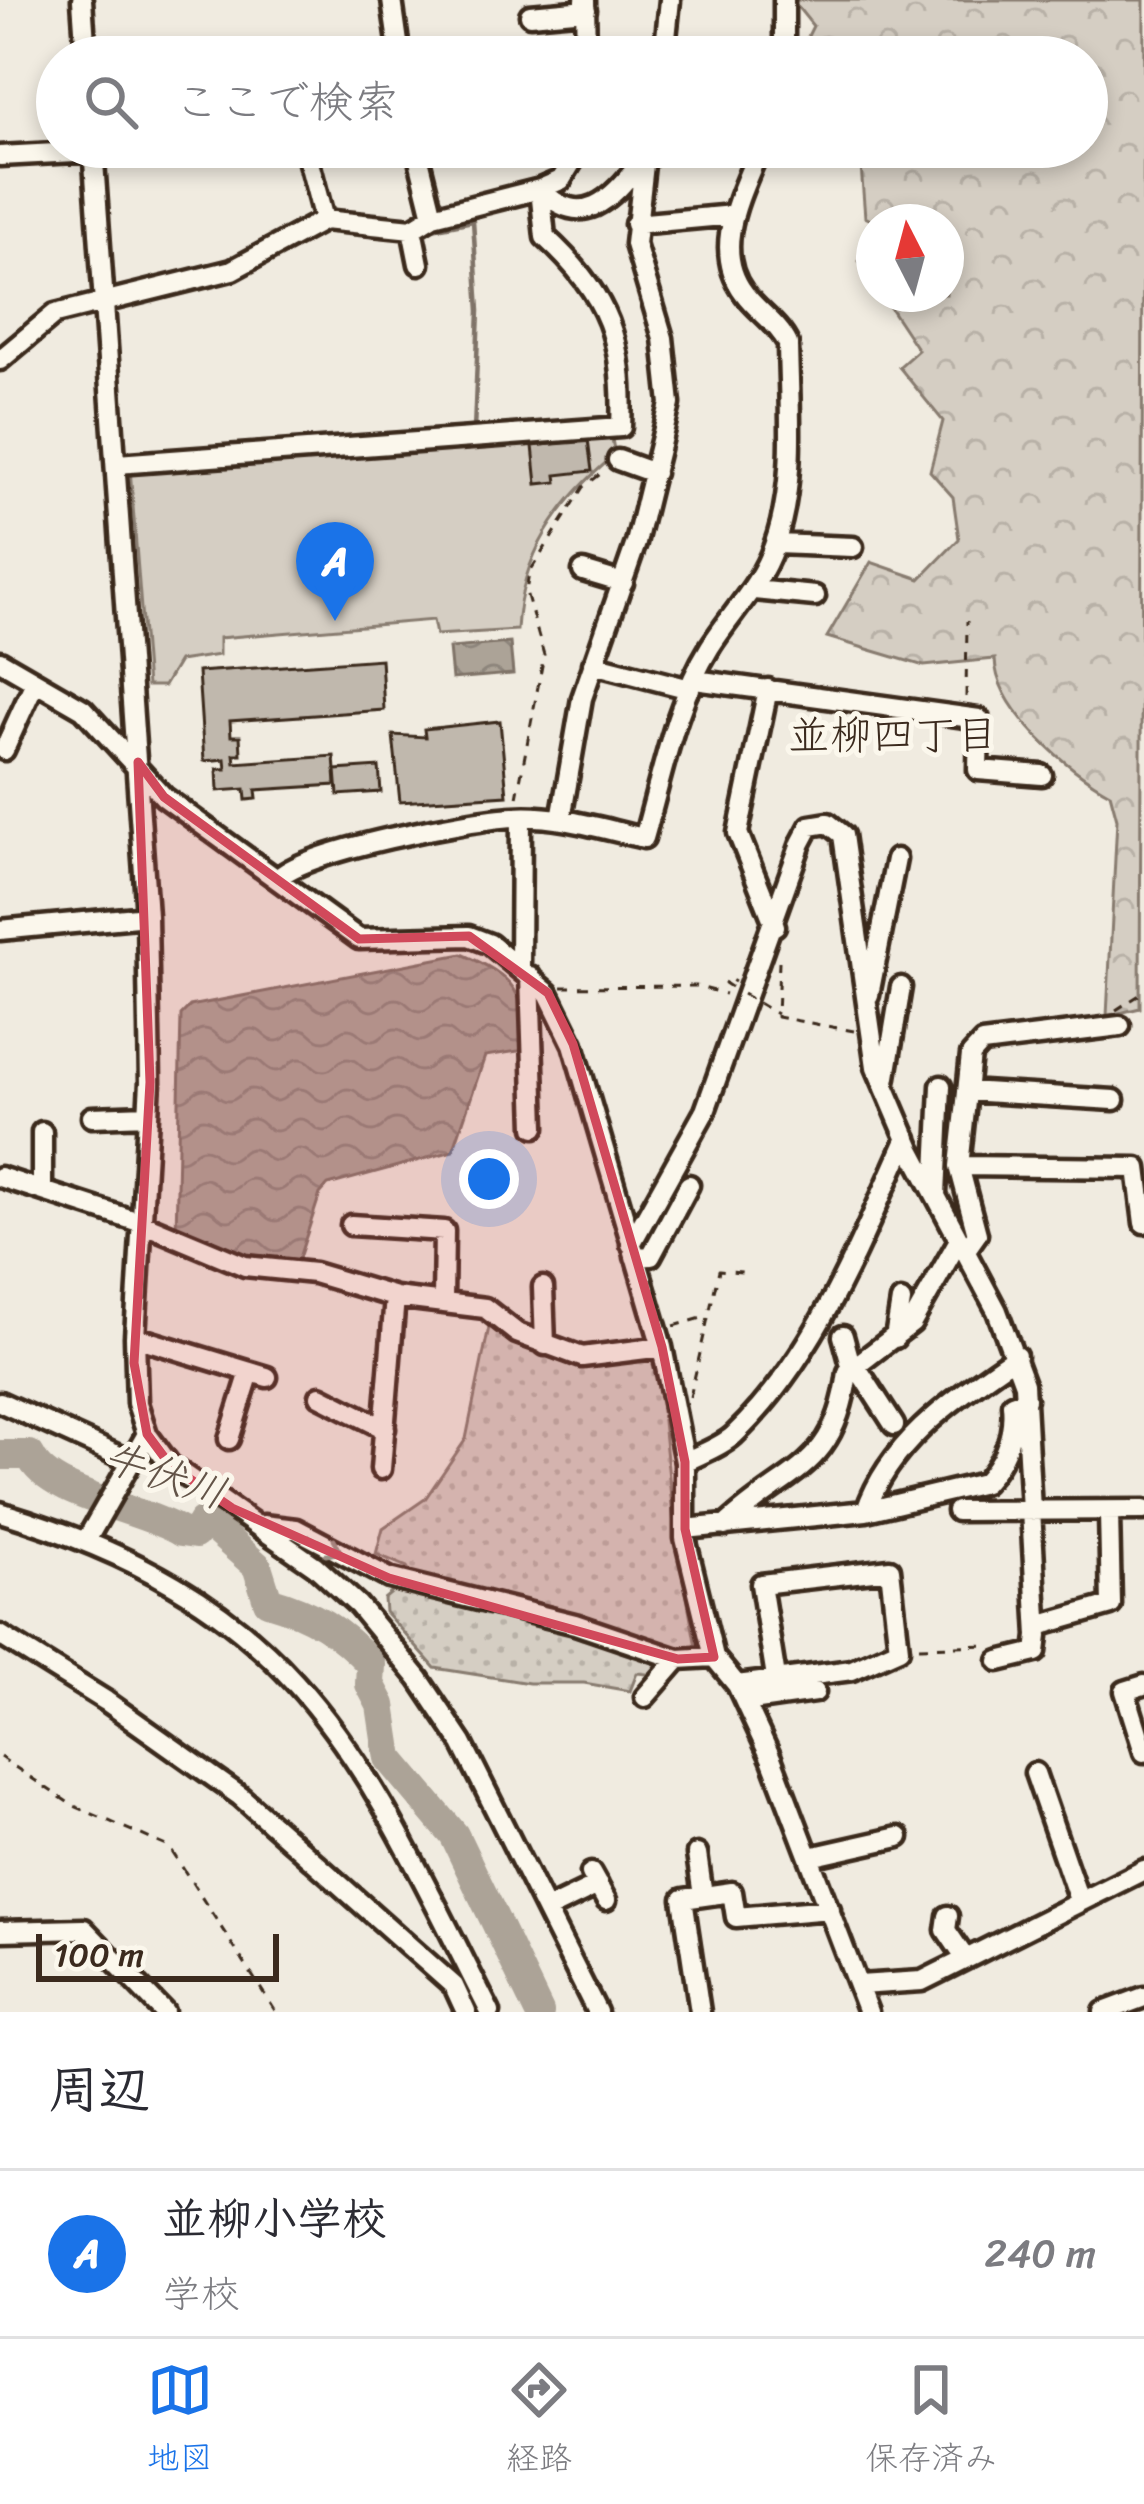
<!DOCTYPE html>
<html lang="ja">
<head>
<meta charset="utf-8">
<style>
  body { margin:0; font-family:Sriracha,"Klee One",sans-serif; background:#f2f2f3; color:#2b2b33 }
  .compass { position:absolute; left:856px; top:204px; width:108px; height:108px; border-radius:50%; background:#fff; box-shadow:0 6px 18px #0003; rotate:354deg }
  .scale { position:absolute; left:36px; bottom:30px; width:243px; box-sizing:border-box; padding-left:12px; border:6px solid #3b2a1e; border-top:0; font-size:33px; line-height:42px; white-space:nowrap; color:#3b2a1e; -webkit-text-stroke:9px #fbf7ec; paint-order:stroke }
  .you { position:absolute; left:489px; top:1179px; width:42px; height:42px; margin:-30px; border:9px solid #fff; border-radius:50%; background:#1a73e8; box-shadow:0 0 0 18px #1a73e833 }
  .badge { display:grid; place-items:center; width:78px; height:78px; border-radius:50%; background:#1a73e8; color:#fff; font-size:39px; font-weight:700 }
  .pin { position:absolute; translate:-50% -99px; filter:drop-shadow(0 3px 6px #0008) }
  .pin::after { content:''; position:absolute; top:63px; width:42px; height:36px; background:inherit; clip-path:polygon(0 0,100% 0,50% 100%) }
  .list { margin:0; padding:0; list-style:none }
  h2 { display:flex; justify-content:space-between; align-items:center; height:156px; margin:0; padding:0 48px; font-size:51px }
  h2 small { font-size:39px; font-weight:400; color:#7c7c81 }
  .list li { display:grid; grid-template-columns:78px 1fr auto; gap:36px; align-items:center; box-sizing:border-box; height:168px; padding:0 48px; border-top:3px solid #e1e1e2 }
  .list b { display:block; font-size:45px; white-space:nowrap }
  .list p { margin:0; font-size:39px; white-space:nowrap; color:#7c7c81 }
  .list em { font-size:39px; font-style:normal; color:#7c7c81 }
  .icon { flex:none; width:66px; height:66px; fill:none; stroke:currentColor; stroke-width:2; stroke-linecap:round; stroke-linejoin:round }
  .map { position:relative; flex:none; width:1144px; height:2012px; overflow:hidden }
  .search { position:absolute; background:#fff; box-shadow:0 6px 18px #0003; left:36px; right:36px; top:36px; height:132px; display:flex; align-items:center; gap:30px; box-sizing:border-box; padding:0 42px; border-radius:66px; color:#7c7c81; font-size:45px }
  .sheet { height:324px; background:#fff }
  nav { display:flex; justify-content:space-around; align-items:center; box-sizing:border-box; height:168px; border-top:3px solid #e1e1e2; background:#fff; font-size:33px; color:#7c7c81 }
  nav a { display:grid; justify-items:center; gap:6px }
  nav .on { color:#1a73e8 }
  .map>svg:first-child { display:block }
  .grass { fill:#d5cec3; stroke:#887c70; stroke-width:3 }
  .forest { fill:url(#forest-crowns); stroke:#887c70; stroke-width:3 }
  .park { fill:url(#park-dots); stroke:#887c70; stroke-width:3 }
  .water { fill:url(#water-waves); stroke:#7f7367; stroke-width:3 }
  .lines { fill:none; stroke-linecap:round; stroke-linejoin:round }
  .stream { stroke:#7f7367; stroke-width:4.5 }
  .river { stroke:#aca397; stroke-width:30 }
  .building { fill:#c0b8ad; stroke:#3b2a1e; stroke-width:3 }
  .minor-casing { stroke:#3b2a1e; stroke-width:27 }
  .path { stroke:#3b2a1e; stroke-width:3; stroke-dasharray:9 9; stroke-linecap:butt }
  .minor { stroke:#fbf7ec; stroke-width:18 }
  .path-bridge { stroke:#3b2a1e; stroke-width:3; stroke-dasharray:9 9; stroke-linecap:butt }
  .oneway { stroke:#9b9085 }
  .marked { fill:#d1495b; fill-opacity:0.2; stroke:#d1495b; stroke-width:9; stroke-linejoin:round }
  .labels { text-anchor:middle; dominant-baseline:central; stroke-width:10; stroke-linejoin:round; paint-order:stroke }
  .neighbourhood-label { font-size:42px; fill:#3b2a1e; stroke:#fbf7ec }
  .water-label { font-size:42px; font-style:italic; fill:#635448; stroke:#fbf7ec }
</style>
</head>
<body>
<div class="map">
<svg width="1144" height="2012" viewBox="0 0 1144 2012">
  <defs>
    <pattern id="forest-crowns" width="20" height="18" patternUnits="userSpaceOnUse" patternTransform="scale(3)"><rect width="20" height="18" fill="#d5cec3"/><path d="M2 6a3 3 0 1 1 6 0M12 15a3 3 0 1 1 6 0" fill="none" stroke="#b8b1a7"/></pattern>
    <pattern id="park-dots" width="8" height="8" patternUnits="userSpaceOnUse" patternTransform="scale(3)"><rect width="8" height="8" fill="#d5cec3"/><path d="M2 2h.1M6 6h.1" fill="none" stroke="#b8b1a7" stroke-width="1.8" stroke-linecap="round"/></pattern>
    <pattern id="water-waves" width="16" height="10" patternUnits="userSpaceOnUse" patternTransform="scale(3)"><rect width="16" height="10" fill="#aca397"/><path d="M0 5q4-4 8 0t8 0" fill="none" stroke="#8d857b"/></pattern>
  </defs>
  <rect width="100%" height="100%" fill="#f0ebe0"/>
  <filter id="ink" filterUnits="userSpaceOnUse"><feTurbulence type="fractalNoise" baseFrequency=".00833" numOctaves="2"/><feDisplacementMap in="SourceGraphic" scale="24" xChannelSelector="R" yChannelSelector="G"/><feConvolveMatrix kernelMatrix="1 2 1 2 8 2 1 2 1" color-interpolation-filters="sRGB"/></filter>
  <g filter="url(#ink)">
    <path class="grass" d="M611,434L615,455C558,502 521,555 517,630L436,635L433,620L219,638V655L179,661L164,686H147L130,468Z"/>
    <path class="forest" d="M792,0H1144L1140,1008L1107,1016L1117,819L1110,793C1069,771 996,710 995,659L924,666L827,637L871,562L920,579L959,539L953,497L930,471L943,421L899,367L918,350L881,294H946V222H874V283L859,261L871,220L865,217L861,166H854L850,147H1087V57H836L807,38L813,26Z"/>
    <path class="park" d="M490,1322L552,1355H656L674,1525L696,1647L668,1649L564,1611L413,1577L407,1567L376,1554L383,1528L425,1499L466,1439Z
      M396,1589L581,1633L666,1662L657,1675L637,1673L630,1691L584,1683H529L435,1668L385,1612L384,1599Z"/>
    <path class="water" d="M510,643L513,674L452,679L449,648Z
      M462,954C515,977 526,992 525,1050L485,1056L453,1151L328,1185L320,1194L296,1267L246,1261L176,1234L181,1015L190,1006Z"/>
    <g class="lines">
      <path class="stream" d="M409,157L422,209
        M427,230L473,221L479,311L474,430"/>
      <path class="river" d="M0,1455H30C47,1496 143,1508 181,1532L195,1534L202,1522L212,1526L257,1566L268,1601C313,1614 339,1630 371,1664L370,1684L381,1705L389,1758L454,1835L539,2012"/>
    </g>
    <path class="building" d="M588,440L592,471L556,475L557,482L537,484L533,446Z
      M381,659L384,710L230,721L231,736H240L241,754H234L235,763L334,756L336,785L256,790L257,799L246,800L245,789L218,791L217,769H226L225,759L204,761L198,672Z
      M500,721L507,795L400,802L393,735L425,737L424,729Z
      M379,767L381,792L338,795L336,770Z"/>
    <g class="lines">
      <defs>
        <path id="minor" d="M82,0L86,57
          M392,0L400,57
          M585,0L586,57
          M530,15L586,10
          M664,57L670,0
          M784,57V0
          M93,147L147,916L150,1082L135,1337L137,1403L147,1434L170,1465L315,1566L358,1605L419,1679L462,1743L597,2012
          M305,147L324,220
          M416,147L433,216
          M0,156L94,151
          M540,189C582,231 611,200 640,163
          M635,224L733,215
          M412,229L419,264
          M0,360L55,314L232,270L324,220L412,229L433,216L540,189L561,180L581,147
          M618,460L654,473
          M117,464L621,427C625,342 609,295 545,237L540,189
          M776,544L853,547
          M583,571L623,583
          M754,590L815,596
          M0,661L83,709L164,797L359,939L469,936L490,944L548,993L573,1044L662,1347L685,1462V1538L714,1657L737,1685L771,1758L868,2012
          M593,664L690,689
          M695,680L979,719L978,770L1042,775
          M768,689L738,833L775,926
          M4,750L35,682
          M561,819L582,698L636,543L670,404L663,338L635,244L646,147
          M279,878C304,851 471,819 514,817C558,814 602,829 644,838C662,776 675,703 710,647C732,612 760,586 774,546C797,483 789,410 788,344C779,324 757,311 744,293C710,248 742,193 760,147
          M0,930L147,916
          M520,966L521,817
          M530,976L535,1127
          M869,995L896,859
          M885,1083L901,987
          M967,1091L1114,1100
          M92,1117L148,1115
          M42,1132V1190
          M959,1166L1137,1168L1144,1223
          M0,1177L142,1223L245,1266L314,1273L395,1297L485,1308L517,1333L582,1357L662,1347
          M936,1195L941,1086
          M351,1225L444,1231L443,1302
          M631,1244L705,1111L801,843L810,826L828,823L843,835L876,1067L911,1149L997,1311L1024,1384L1038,1636L1036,1652L999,1661
          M965,1251L977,1234L959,1166L971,1055L982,1043L1120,1026
          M635,1257L651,1256L689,1185
          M543,1287L545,1345
          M843,1336L852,1369
          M135,1337L267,1377
          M895,1338L901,1301
          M856,1366L894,1425
          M320,1396L385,1429
          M0,1402L128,1460
          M229,1439L250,1372
          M685,1462C700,1454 721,1447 734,1435C818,1355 860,1241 907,1138
          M381,1469L395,1297
          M866,1511C890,1440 956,1398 1016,1356
          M957,1511L1144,1510
          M0,1512C302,1603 358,1751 490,2012
          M263,1525L296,1529L389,1578L575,1624L678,1659L714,1657
          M725,1526C788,1467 835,1471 848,1372L912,1323L959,1240
          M685,1529L866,1511L984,1483C1004,1461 1015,1434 1012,1404L1026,1399
          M87,1539L147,1434
          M1038,1626L1111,1605L1109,1513
          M0,1635L106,1701L240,1796L454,1986L466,2012
          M737,1685L852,1670L899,1649L890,1569L761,1584L776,1678
          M1144,1685L1125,1691L1144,1752
          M645,1697L678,1659
          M745,1702L815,1692
          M1035,1773L1079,1900
          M697,1854L703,1896
          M810,1857L899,1837
          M591,1873L606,1900
          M546,1910L598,1885
          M948,1916L946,1930L965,1958
          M0,1931L84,1929L164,2012
          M859,1985L922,1981L1144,1870
          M700,2012L683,1899L732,1892L736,1917L830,1909
          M1104,2012L1144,1997"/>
      </defs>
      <use href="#minor" class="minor-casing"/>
      <path class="path" d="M966,697L967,621
        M517,797L544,655L526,592L529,573L584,487L603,472
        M779,961L777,1017L854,1031
        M562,987L696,986L725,994
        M731,987L725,983L728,978L735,982
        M1116,1010L1144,992
        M674,1326L705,1317
        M690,1397L719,1270L743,1272
        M919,1647L989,1645
        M0,1757L72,1805L169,1847L276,2012"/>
      <use href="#minor" class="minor"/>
      <path class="path-bridge" d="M743,994L777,1014"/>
    </g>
    <defs><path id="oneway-shaft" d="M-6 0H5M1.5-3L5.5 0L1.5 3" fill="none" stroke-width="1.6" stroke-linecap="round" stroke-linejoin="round" transform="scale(3)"/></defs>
    <use class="oneway" href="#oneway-shaft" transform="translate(326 1545) rotate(27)"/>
  </g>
  <path class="marked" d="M138,762L164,797L359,939L469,936L548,993L573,1044L662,1347L685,1462V1529L714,1657L678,1659L389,1578L232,1508L170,1465L147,1434L134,1363L150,1082Z"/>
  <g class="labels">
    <g class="neighbourhood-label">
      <text x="893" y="735">並柳四丁目</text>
    </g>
    <g class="water-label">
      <text transform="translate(165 1475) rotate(19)">牛伏川</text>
    </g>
  </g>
</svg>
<svg class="compass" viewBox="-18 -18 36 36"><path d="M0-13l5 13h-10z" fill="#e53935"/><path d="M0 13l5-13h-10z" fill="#7c7c81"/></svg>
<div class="scale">100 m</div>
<div class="you"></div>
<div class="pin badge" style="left:335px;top:621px">A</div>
<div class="search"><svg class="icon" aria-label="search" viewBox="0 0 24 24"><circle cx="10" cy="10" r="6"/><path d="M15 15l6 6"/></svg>ここで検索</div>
</div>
<section class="sheet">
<h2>周辺<small></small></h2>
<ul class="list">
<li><span class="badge">A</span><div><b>並柳小学校</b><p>学校</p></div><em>240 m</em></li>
</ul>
</section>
<nav>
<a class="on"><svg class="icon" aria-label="map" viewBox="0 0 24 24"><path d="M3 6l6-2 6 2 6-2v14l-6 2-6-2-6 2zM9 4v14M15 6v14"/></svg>地図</a>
<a><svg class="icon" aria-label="directions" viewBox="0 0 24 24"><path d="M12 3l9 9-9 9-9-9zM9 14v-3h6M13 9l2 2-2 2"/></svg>経路</a>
<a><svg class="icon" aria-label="saved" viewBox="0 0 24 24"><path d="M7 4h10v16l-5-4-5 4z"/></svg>保存済み</a>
</nav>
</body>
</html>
